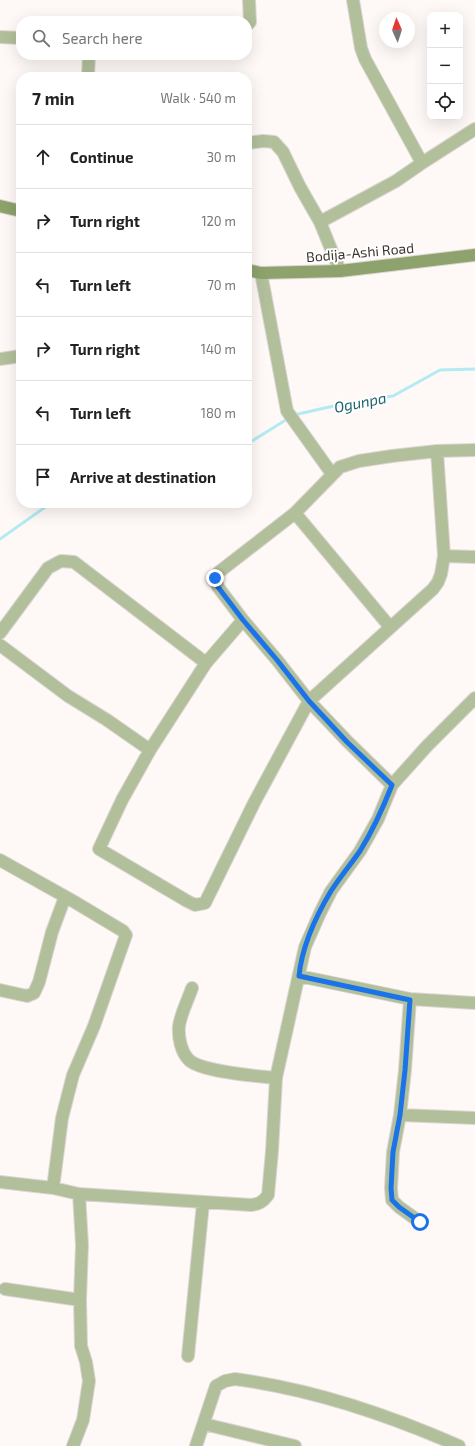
<!DOCTYPE html>
<html lang="en">
<head>
<meta charset="utf-8">
<style>
  body { margin:0; font-family:"Exo 2",sans-serif; background:#f6f6f6; color:#222 }
  .controls { position:absolute; right:12px; top:12px; display:grid; overflow:hidden; border-radius:8px; box-shadow:0 4px 16px #0002 }
  .controls button { width:36px; height:36px; display:grid; place-items:center; padding:0; border:0; border-bottom:1px solid #e0e0e0; background:#fff; color:#222; font:20px sans-serif }
  .compass { position:absolute; left:379px; top:12px; width:36px; height:36px; border-radius:50%; background:#fff; box-shadow:0 4px 16px #0002; rotate:357deg }
  .stop { position:absolute; width:12px; height:12px; margin:-9px; border:3px solid #1a73e8; border-radius:50%; background:#fff }
  .stop.end { background:#1a73e8; border-color:#fff; box-shadow:0 1px 4px #0008 }
  .list { margin:0; padding:0; list-style:none }
  h2 { display:flex; justify-content:space-between; align-items:center; height:52px; margin:0; padding:0 16px; font-size:17px }
  h2 small { font-size:13px; font-weight:400; color:#767676 }
  .list li { display:grid; grid-template-columns:26px 1fr auto; gap:12px; align-items:center; box-sizing:border-box; height:64px; padding:0 16px; border-top:1px solid #e0e0e0 }
  .list b { display:block; font-size:15px; white-space:nowrap }
  .list em { font-size:13px; font-style:normal; color:#767676 }
  .icon { flex:none; width:22px; height:22px; fill:none; stroke:currentColor; stroke-width:2; stroke-linecap:round; stroke-linejoin:round }
  .map { position:relative; flex:none; width:475px; height:1446px; overflow:hidden }
  .search { position:absolute; background:#fff; box-shadow:0 4px 16px #0002; left:16px; top:16px; width:236px; height:44px; display:flex; align-items:center; gap:10px; box-sizing:border-box; padding:0 14px; border-radius:16px; color:#767676; font-size:15px }
  .panel { position:absolute; background:#fff; box-shadow:0 4px 16px #0002; left:16px; top:72px; width:236px; height:436px; border-radius:16px }
  .map>svg:first-child { display:block }
  .lines { fill:none; stroke-linecap:round; stroke-linejoin:round }
  .stream { stroke:#b4eaf3; stroke-width:3 }
  .street-casing { stroke:#dbd6d2; stroke-width:14 }
  .secondary-casing { stroke:#dbd6d2; stroke-width:14 }
  .street { stroke:#b1bf9b; stroke-width:12 }
  .secondary { stroke:#8da26c; stroke-width:12 }
  .route { stroke:#1a73e8; stroke-width:5 }
  .labels { text-anchor:middle; dominant-baseline:central; stroke-width:4; stroke-linejoin:round; paint-order:stroke }
  .street-label { font-size:14px; fill:#3c342f; stroke:#fff }
  .water-label { font-size:15px; font-style:italic; fill:#1c626c; stroke:#fff }
</style>
</head>
<body>
<div class="map">
<svg width="475" height="1446" viewBox="0 0 475 1446">
  <rect width="100%" height="100%" fill="#fef9f6"/>
  <g class="lines">
    <path class="stream" d="M294,415L338,405L393,396L440,370L475,369
      M247,444L289,418
      M0,539L51,503"/>
    <defs>
      <path id="street" d="M353,0L361,48L365,59L422,163
        M247,25L250,22L249,0
        M0,37L21,38
        M88,77L89,55
        M247,143L263,141L274,142L283,152L300,187L320,222L340,271
        M320,222L396,181L422,163L475,129
        M261,273L287,411L332,474
        M0,359L21,356
        M295,513L390,627
        M444,556L475,557
        M243,620L206,663L150,750L122,800L99,849L187,901L195,905L205,903L254,803L309,701L433,589L438,582L441,574L444,556L437,451
        M0,633L48,568L61,561L74,562L206,663
        M0,645L68,696L107,720L150,750
        M392,785L347,741L309,701L277,660L243,620L218,587L215,578L219,572L295,513L340,467L359,461L392,456L437,451L475,450
        M0,860L73,901L123,931L126,935L94,1026L73,1075L62,1118L53,1188
        M299,976L410,999L475,1003
        M192,988C188,1000 181,1013 179,1026C178,1037 181,1052 189,1060C202,1072 257,1076 276,1078
        M0,990L27,996L34,993L39,982L52,932L65,897
        M410,999L405,1070L400,1115L393,1152L391,1188L392,1200L399,1207L420,1222
        M400,1115L475,1118
        M0,1182L53,1188L79,1194L251,1205C259,1204 263,1202 268,1195L272,1151L276,1078L305,947L320,913L331,891L360,851L378,819L392,785L427,746L475,698
        M5,1289L80,1300
        M188,1356L203,1203
        M204,1424L295,1446
        M73,1446L83,1420L89,1381L86,1362L81,1346L80,1300L82,1245L79,1194
        M196,1446L216,1386L225,1381L235,1379C311,1389 389,1415 459,1446"/>
      <path id="secondary" d="M0,206L21,211
        M247,270L261,273L340,271L475,255"/>
    </defs>
    <use href="#street" class="street-casing"/>
    <use href="#secondary" class="secondary-casing"/>
    <use href="#street" class="street"/>
    <use href="#secondary" class="secondary"/>
  </g>
  <g class="lines">
    <path class="route" d="M215,578L218,587L243,620L277,660L309,701L347,742L392,785C383,808 373,830 360,851C351,864 340,877 331,891C316,916 302,946 299,976L410,1000L405,1070L400,1115L393,1152L391,1188L392,1200L399,1207L420,1222"/>
  </g>
  <g class="labels">
    <g class="street-label">
      <text transform="translate(360 252) rotate(-5)">Bodija-Ashi Road</text>
    </g>
    <g class="water-label">
      <text transform="translate(360 402) rotate(-11)">Ogunpa</text>
    </g>
  </g>
</svg>
<div class="controls">
<button>+</button>
<button>−</button>
<button><svg class="icon" aria-label="locate" viewBox="0 0 24 24"><circle cx="12" cy="12" r="6"/><path d="M12 2v4M12 18v4M2 12h4M18 12h4"/></svg></button>
</div>
<svg class="compass" viewBox="-18 -18 36 36"><path d="M0-13l5 13h-10z" fill="#e53935"/><path d="M0 13l5-13h-10z" fill="#767676"/></svg>
<div class="stop" style="left:420px;top:1222px"></div>
<div class="stop end" style="left:215px;top:578px"></div>
<div class="search"><svg class="icon" aria-label="search" viewBox="0 0 24 24"><circle cx="10" cy="10" r="6"/><path d="M15 15l6 6"/></svg>Search here</div>
<section class="panel">
<h2>7 min<small>Walk · 540 m</small></h2>
<ul class="list">
<li><svg class="icon" aria-label="ahead" viewBox="0 0 24 24"><path d="M12 20V5M6 11l6-6 6 6"/></svg><div><b>Continue</b></div><em>30 m</em></li>
<li><svg class="icon" aria-label="right" viewBox="0 0 24 24"><path d="M7 20v-9h11M14 6l5 5-5 5"/></svg><div><b>Turn right</b></div><em>120 m</em></li>
<li><svg class="icon" aria-label="left" viewBox="0 0 24 24"><path d="M17 20v-9H6M10 6l-5 5 5 5"/></svg><div><b>Turn left</b></div><em>70 m</em></li>
<li><svg class="icon" aria-label="right" viewBox="0 0 24 24"><path d="M7 20v-9h11M14 6l5 5-5 5"/></svg><div><b>Turn right</b></div><em>140 m</em></li>
<li><svg class="icon" aria-label="left" viewBox="0 0 24 24"><path d="M17 20v-9H6M10 6l-5 5 5 5"/></svg><div><b>Turn left</b></div><em>180 m</em></li>
<li><svg class="icon" aria-label="arrive" viewBox="0 0 24 24"><path d="M6 21V4h12l-3 4 3 4H6"/></svg><div><b>Arrive at destination</b></div></li>
</ul>
</section>
</div>
</body>
</html>
